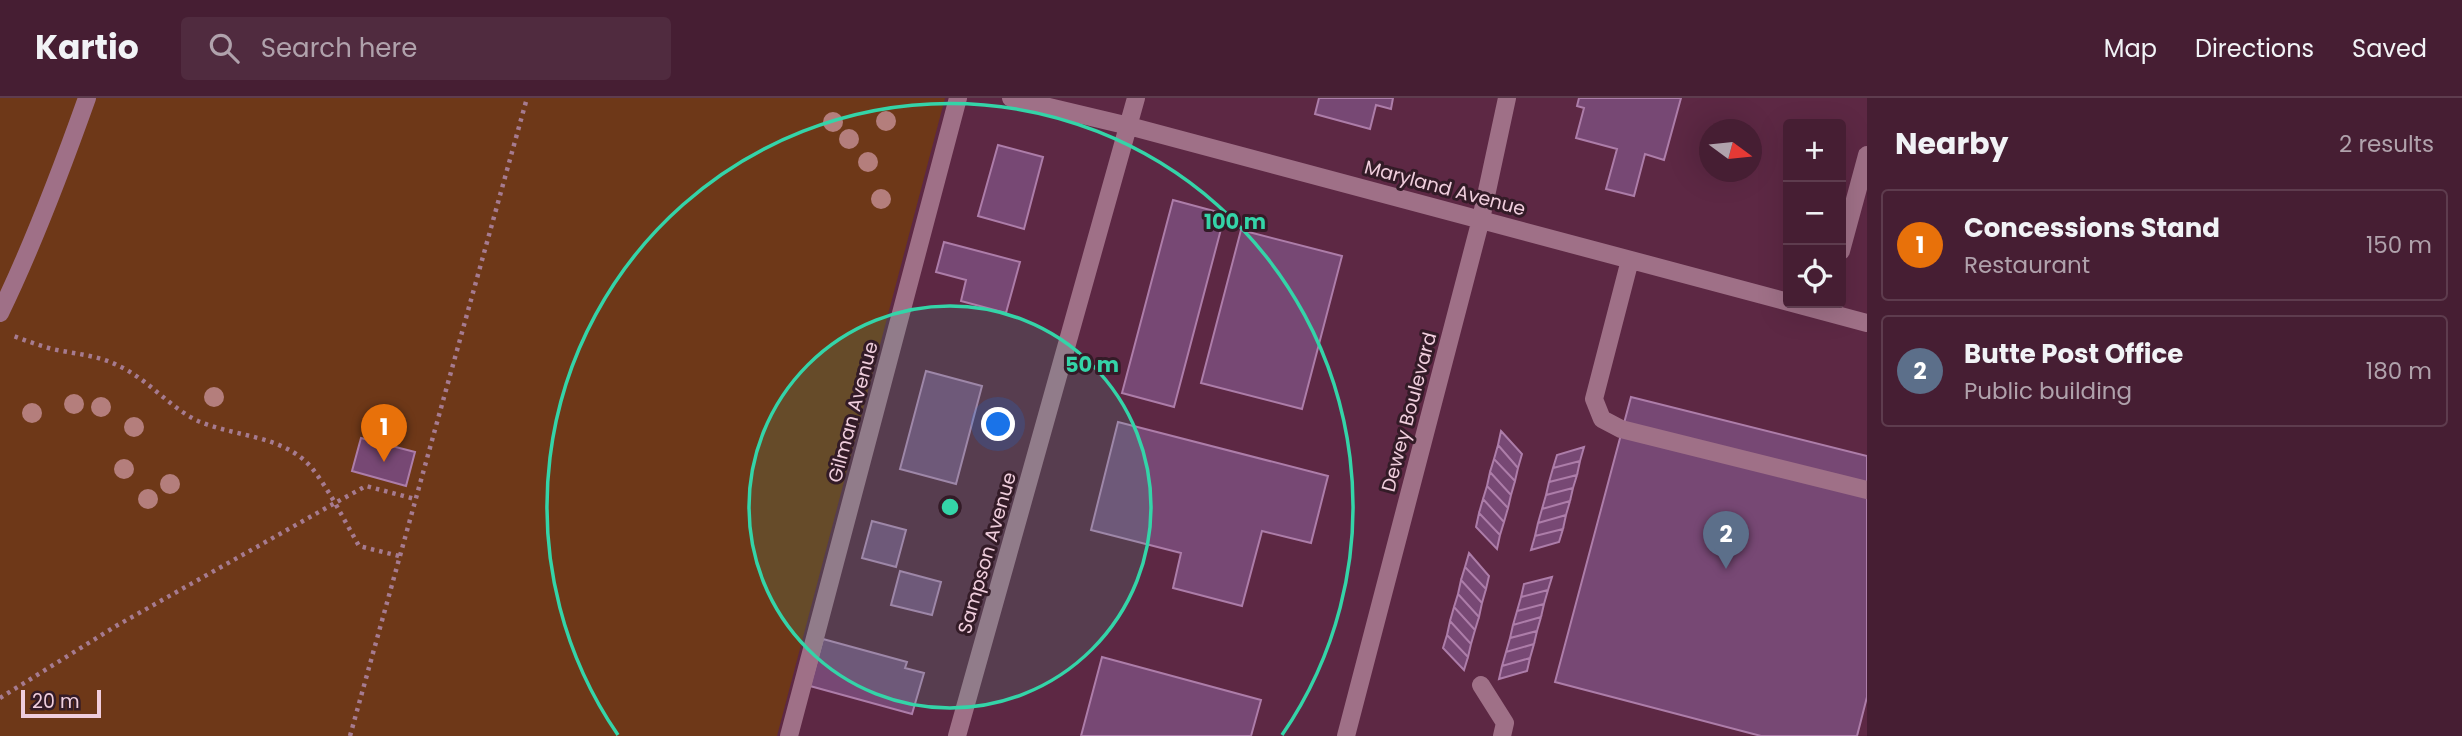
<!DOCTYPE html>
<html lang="en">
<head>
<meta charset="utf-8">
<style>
  body { margin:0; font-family:Poppins,sans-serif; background:#502b3f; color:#f1f3f6 }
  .controls { position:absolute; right:21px; top:21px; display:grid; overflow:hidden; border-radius:7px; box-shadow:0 7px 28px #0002 }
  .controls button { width:63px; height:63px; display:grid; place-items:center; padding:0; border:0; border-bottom:2px solid #5e3c4e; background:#461e33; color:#f1f3f6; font:35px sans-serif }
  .compass { position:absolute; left:1699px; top:21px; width:63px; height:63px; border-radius:50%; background:#461e33; box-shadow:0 7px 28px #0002; rotate:105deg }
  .scale { position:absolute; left:21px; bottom:18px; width:80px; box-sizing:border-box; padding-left:7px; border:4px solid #f0cedd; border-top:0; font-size:19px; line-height:24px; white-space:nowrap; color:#f0cedd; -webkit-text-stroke:5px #331b27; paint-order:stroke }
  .you { position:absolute; left:999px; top:327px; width:24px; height:24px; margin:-18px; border:5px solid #fff; border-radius:50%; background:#1a73e8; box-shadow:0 0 0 10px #1a73e833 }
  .badge { display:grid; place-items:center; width:46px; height:46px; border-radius:50%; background:#34d4a8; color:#fff; font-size:23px; font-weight:700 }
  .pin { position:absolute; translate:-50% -58px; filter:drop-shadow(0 2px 4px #0008) }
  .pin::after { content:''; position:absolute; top:37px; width:24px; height:21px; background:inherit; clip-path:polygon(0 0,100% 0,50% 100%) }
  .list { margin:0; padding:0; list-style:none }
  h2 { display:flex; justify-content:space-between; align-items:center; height:91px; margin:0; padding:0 28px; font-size:30px }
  h2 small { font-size:23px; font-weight:400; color:#b0a2ac }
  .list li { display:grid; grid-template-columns:46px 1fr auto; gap:21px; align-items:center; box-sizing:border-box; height:112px; margin:0 14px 14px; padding:0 14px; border:2px solid #5e3c4e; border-radius:7px }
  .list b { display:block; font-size:26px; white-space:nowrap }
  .list p { margin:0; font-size:23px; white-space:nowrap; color:#b0a2ac }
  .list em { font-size:23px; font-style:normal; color:#b0a2ac }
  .icon { flex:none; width:38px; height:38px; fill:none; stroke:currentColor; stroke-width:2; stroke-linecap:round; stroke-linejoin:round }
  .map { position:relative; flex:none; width:1867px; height:638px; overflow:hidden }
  header { display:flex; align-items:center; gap:42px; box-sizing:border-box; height:98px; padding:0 35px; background:#461e33; border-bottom:2px solid #5e3c4e }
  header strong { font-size:33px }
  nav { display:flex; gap:38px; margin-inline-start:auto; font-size:24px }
  .search { width:490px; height:63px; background:#502b3f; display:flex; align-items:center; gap:18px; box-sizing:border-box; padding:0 24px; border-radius:7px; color:#b0a2ac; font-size:26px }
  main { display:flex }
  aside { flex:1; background:#461e33 }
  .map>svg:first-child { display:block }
  .green { fill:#6e3818 }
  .building { fill:#774874; stroke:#ad7da9; stroke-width:2 }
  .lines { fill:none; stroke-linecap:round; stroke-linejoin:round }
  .path { stroke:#a67b90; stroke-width:4.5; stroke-dasharray:3.5 5; stroke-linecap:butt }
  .minor { stroke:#9f7087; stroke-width:18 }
  .tree { fill:#b47e7c }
  .ring { fill:none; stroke:#34d4a8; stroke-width:3.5 }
  .labels { text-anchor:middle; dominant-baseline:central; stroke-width:6; stroke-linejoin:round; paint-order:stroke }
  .street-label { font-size:19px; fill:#f0cedd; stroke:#331b27 }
  .centre { fill:#34d4a8; stroke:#331b27; stroke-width:3.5 }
  .ring-label { font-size:21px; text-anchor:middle; font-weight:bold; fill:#34d4a8; stroke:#331b27; stroke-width:6; stroke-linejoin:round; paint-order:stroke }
</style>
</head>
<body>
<header>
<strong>Kartio</strong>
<div class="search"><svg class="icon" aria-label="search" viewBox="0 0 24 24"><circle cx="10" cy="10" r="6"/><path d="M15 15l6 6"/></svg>Search here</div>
<nav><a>Map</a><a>Directions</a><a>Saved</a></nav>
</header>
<main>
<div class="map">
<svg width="1867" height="638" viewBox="0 0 1867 638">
  <rect width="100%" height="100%" fill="#5d2844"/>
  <path class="green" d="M0,0H945L777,638H0Z"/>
  <path class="building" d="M1319,0H1393L1391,11L1376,7L1370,31L1315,16Z
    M1579,0H1681L1664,62L1645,56L1634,98L1606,91L1617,51L1576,40L1584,10L1577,8Z
    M998,47L1043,59L1024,131L978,118Z
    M1173,102L1225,116L1174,309L1122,295Z
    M1241,132L1342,158L1302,311L1201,285Z
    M944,144L1020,164L1006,215L961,203L966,182L936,174Z
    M926,273L982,288L956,386L900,371Z
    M1631,299L1867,358V599L1857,638H1761L1555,584Z
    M1118,324L1328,378L1311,445L1262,433L1242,508L1173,490L1181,455L1091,432Z
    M1501,333L1522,356L1518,370L1498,347Z
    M361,340L415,354L406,388L352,373Z
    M1498,347L1518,370L1515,383L1494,361Z
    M1584,349L1580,363L1553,370L1557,357Z
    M1494,361L1515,383L1511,397L1490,374Z
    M1580,363L1577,377L1549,384L1553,370Z
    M1490,374L1511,397L1508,410L1487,388Z
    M1577,377L1573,390L1546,397L1549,384Z
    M1487,388L1508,410L1504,424L1483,401Z
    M1573,390L1570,403L1542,411L1546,397Z
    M1483,401L1504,424L1500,437L1479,415Z
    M1570,403L1566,417L1538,425L1542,411Z
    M1479,415L1500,437L1497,451L1476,429Z
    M1566,417L1563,431L1535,438L1538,425Z
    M872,423L906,432L896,469L862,460Z
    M1563,431L1559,444L1531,452L1535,438Z
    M1469,455L1489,478L1486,491L1465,469Z
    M1465,469L1486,491L1482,505L1461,482Z
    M900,473L941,484L932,517L891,507Z
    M1552,479L1548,492L1521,499L1524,486Z
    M1461,482L1482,505L1479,519L1458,496Z
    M1548,492L1544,506L1517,513L1521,499Z
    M1458,496L1479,519L1475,532L1454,509Z
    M1544,506L1541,519L1513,527L1517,513Z
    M1454,509L1475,532L1471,546L1450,523Z
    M1541,519L1537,533L1510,540L1513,527Z
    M1450,523L1471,546L1468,559L1447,537Z
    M1537,533L1534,546L1506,554L1510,540Z
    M1447,537L1468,559L1464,572L1443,550Z
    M823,541L907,564L905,570L924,575L912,616L810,588Z
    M1534,546L1530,560L1502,568L1506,554Z
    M1102,559L1261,602L1251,638H1081Z
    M1530,560L1527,573L1499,581L1502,568Z"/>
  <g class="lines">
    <path class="path" d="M399,458L359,448L335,405L366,388L415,401
      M0,600L116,528L335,405C328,393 320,380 311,369C283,337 235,339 198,323C169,309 149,282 119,268C98,257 75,256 52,251C38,247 24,242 11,237
      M350,638L527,0"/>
    <path class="minor" d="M1011,0L1129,28L1867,225
      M1841,153L1867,57
      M1630,162L1594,301L1602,321L1621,331L1867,392
      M0,215C34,145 61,73 87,0
      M1481,587L1505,625L1502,638
      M789,638L958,0
      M957,638L1136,0
      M1346,638L1481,121L1507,0"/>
  </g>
  <g class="tree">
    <circle cx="886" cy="23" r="10"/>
    <circle cx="833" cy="24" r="10"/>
    <circle cx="849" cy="41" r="10"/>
    <circle cx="868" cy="64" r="10"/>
    <circle cx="881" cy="101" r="10"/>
    <circle cx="214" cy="299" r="10"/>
    <circle cx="74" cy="306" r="10"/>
    <circle cx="101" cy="309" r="10"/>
    <circle cx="32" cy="315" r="10"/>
    <circle cx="134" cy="329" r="10"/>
    <circle cx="124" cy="371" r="10"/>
    <circle cx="170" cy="386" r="10"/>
    <circle cx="148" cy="401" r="10"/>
  </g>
  <circle cx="950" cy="409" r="201" fill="#34d4a8" fill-opacity=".12"/>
  <g class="ring">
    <circle cx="950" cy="409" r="201"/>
    <path d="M618 637A403 403 0 1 1 1282 637"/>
  </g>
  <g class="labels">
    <g class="street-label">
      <text transform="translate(1445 90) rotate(15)">Maryland Avenue</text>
      <text transform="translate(853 314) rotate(-75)">Gilman Avenue</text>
      <text transform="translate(1409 314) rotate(-75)">Dewey Boulevard</text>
      <text transform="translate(987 455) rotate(-74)">Sampson Avenue</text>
    </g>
  </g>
  <circle cx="950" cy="409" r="10" class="centre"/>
  <g class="ring-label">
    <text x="1235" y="131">100 m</text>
    <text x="1092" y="274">50 m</text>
  </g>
</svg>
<div class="controls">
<button>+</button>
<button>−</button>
<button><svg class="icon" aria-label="locate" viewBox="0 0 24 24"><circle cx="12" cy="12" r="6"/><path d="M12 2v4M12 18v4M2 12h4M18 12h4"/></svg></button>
</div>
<svg class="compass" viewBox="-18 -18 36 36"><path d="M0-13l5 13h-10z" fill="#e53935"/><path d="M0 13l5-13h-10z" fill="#b0a2ac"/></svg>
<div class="scale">20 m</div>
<div class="you"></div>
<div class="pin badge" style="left:384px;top:364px;background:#e8710a">1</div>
<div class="pin badge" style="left:1726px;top:471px;background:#5c6f8a">2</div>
</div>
<aside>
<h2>Nearby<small>2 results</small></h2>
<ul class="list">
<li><span class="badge" style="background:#e8710a">1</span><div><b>Concessions Stand</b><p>Restaurant</p></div><em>150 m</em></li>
<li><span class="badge" style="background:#5c6f8a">2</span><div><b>Butte Post Office</b><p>Public building</p></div><em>180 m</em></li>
</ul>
</aside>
</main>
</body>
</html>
